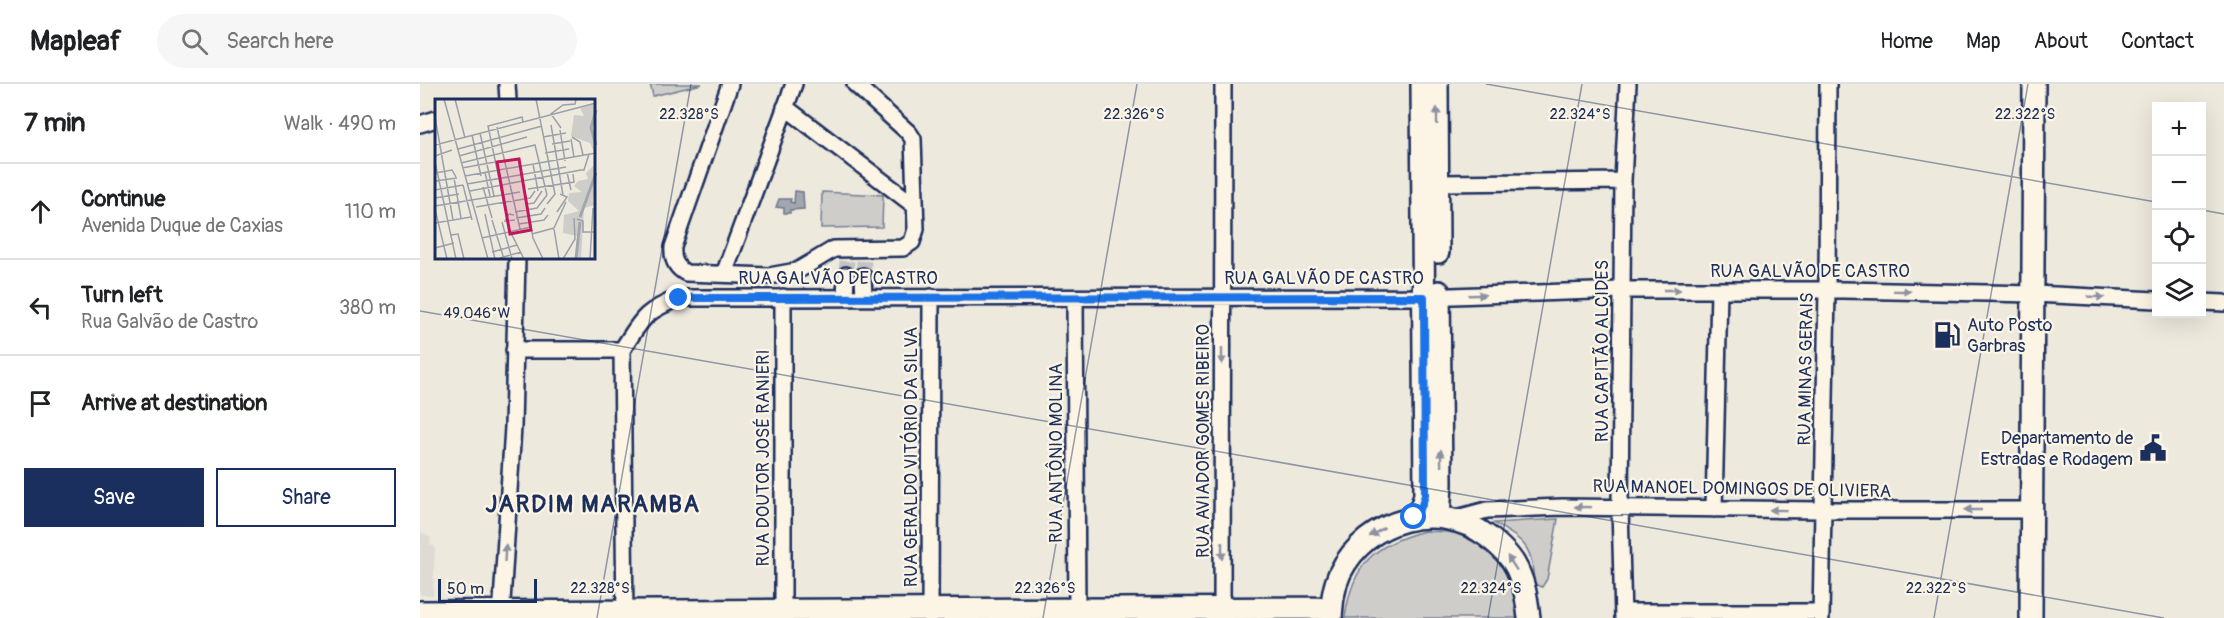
<!DOCTYPE html>
<html lang="en">
<head>
<meta charset="utf-8">
<style>
  body { margin:0; font-family:Pangolin,sans-serif; background:#f6f6f6; color:#202124 }
  .controls { position:absolute; right:18px; top:18px; display:grid; overflow:hidden; border-radius:0px; box-shadow:0 6px 24px #0002 }
  .controls button { width:54px; height:54px; display:grid; place-items:center; padding:0; border:0; border-bottom:2px solid #e0e0e0; background:#fff; color:#202124; font:30px sans-serif }
  .scale { position:absolute; left:18px; bottom:15px; width:99px; box-sizing:border-box; padding-left:6px; border:3px solid #1b2f5e; border-top:0; font-size:16px; line-height:21px; white-space:nowrap; color:#1b2f5e; -webkit-text-stroke:4px #fcf5e5; paint-order:stroke }
  .stop { position:absolute; width:18px; height:18px; margin:-14px; border:4px solid #1a73e8; border-radius:50%; background:#fff }
  .stop.end { background:#1a73e8; border-color:#fff; box-shadow:0 2px 6px #0008 }
  .list { margin:0; padding:0; list-style:none }
  h2 { display:flex; justify-content:space-between; align-items:center; height:78px; margin:0; padding:0 24px; font-size:26px }
  h2 small { font-size:20px; font-weight:400; color:#757577 }
  .list li { display:grid; grid-template-columns:39px 1fr auto; gap:18px; align-items:center; box-sizing:border-box; height:96px; padding:0 24px; border-top:2px solid #e0e0e0 }
  .list b { display:block; font-size:22px; white-space:nowrap }
  .list p { margin:0; font-size:20px; white-space:nowrap; color:#757577 }
  .list em { font-size:20px; font-style:normal; color:#757577 }
  .actions { display:flex; gap:12px; padding:18px 24px }
  .actions a { flex:1; padding:14px 0; border:2px solid #1b2f5e; border-radius:0px; text-align:center; font-size:21px; color:#1b2f5e }
  .actions .main { background:#1b2f5e; color:#fff }
  .icon { flex:none; width:33px; height:33px; fill:none; stroke:currentColor; stroke-width:2; stroke-linecap:round; stroke-linejoin:round }
  .map { position:relative; flex:none; width:1804px; height:534px; overflow:hidden }
  header { display:flex; align-items:center; gap:36px; box-sizing:border-box; height:84px; padding:0 30px; background:#fff; border-bottom:2px solid #e0e0e0 }
  header strong { font-size:28px }
  nav { display:flex; gap:33px; margin-inline-start:auto; font-size:21px }
  .search { width:420px; height:54px; background:#f6f6f6; display:flex; align-items:center; gap:15px; box-sizing:border-box; padding:0 21px; border-radius:33px; color:#757577; font-size:22px }
  main { display:flex }
  aside { flex:1; background:#fff }
  .map>svg:first-child { display:block }
  .built { fill:#dedbd4 }
  .green { fill:#cfcdca; stroke:#757e94; stroke-width:1.5 }
  .water { fill:#a2a7af; stroke:#6c778f; stroke-width:1.5 }
  .lines { fill:none; stroke-linecap:round; stroke-linejoin:round }
  .street-tunnel { stroke:#c4c4c4; stroke-width:15; stroke-dasharray:15 8; stroke-linecap:butt }
  .street-casing { stroke:#1b2f5e; stroke-width:20 }
  .secondary-casing { stroke:#1b2f5e; stroke-width:26 }
  .street { stroke:#fcf5e5; stroke-width:15 }
  .secondary { stroke:#fcf5e5; stroke-width:21 }
  .oneway { fill:#8c92a2 }
  .route { stroke:#1a73e8; stroke-width:8 }
  .ticks { fill:none; stroke:#1b2f5e; stroke-width:1.5; stroke-opacity:0.45 }
  .labels { text-anchor:middle; dominant-baseline:central; stroke-width:4.5; stroke-linejoin:round; paint-order:stroke }
  .street-label { font-size:18px; fill:#1b2f5e; stroke:#fcf5e5 }
  .poi-label { font-size:18px; fill:#1b2f5e; stroke:#fcf5e5; text-anchor:start }
  .district-label { font-size:24px; font-weight:bold; letter-spacing:1.5px; fill:#1b2f5e; stroke:#fcf5e5 }
  .inset-river { fill:none; stroke:#a2a7af; stroke-width:3 }
  .inset-road { fill:none; stroke:#9a9faa; stroke-width:1.5 }
  .view { fill:#c2185b; fill-opacity:0.15; stroke:#c2185b; stroke-width:3 }
  .inset-edge { fill:none; stroke:#1b2f5e; stroke-width:3 }
  .ticks-label { font-size:15px; text-anchor:middle; fill:#1b2f5e; stroke:#fcf5e5; stroke-width:4.5; stroke-linejoin:round; paint-order:stroke }
</style>
</head>
<body>
<header>
<strong>Mapleaf</strong>
<div class="search"><svg class="icon" aria-label="search" viewBox="0 0 24 24"><circle cx="10" cy="10" r="6"/><path d="M15 15l6 6"/></svg>Search here</div>
<nav><a>Home</a><a>Map</a><a>About</a><a>Contact</a></nav>
</header>
<main>
<aside>
<h2>7 min<small>Walk · 490 m</small></h2>
<ul class="list">
<li><svg class="icon" aria-label="ahead" viewBox="0 0 24 24"><path d="M12 20V5M6 11l6-6 6 6"/></svg><div><b>Continue</b><p>Avenida Duque de Caxias</p></div><em>110 m</em></li>
<li><svg class="icon" aria-label="left" viewBox="0 0 24 24"><path d="M17 20v-9H6M10 6l-5 5 5 5"/></svg><div><b>Turn left</b><p>Rua Galvão de Castro</p></div><em>380 m</em></li>
<li><svg class="icon" aria-label="arrive" viewBox="0 0 24 24"><path d="M6 21V4h12l-3 4 3 4H6"/></svg><div><b>Arrive at destination</b></div></li>
</ul>
<div class="actions"><a class="main">Save</a><a>Share</a></div>
</aside>
<div class="map">
<svg width="1804" height="534" viewBox="0 0 1804 534">
  <rect width="100%" height="100%" fill="#eee9dd"/>
  <filter id="ink" filterUnits="userSpaceOnUse"><feTurbulence type="fractalNoise" baseFrequency=".0167" numOctaves="2"/><feDisplacementMap in="SourceGraphic" scale="12" xChannelSelector="R" yChannelSelector="G"/><feConvolveMatrix kernelMatrix="1 2 1 2 8 2 1 2 1" color-interpolation-filters="sRGB"/></filter>
  <g filter="url(#ink)">
    <path class="built" d="M0,447L11,454L10,461L15,462L13,511H0Z"/>
    <path class="green" d="M230,0H282L233,12Z
      M402,108L463,111L462,143L401,144Z
      M1138,435L1127,495L1122,503L1114,500C1112,462 1107,459 1074,439Z
      M1005,447C1014,448 1024,447 1033,449C1071,460 1099,493 1099,534H925C932,481 953,460 1005,447Z"/>
    <path class="water" d="M375,107L383,108L384,125L370,126V129H364V124L356,123L359,115H371L370,118L374,119Z"/>
    <g class="lines">
      <path class="street-tunnel" d="M426,191L427,177
        M443,192L444,177"/>
      <defs>
        <path id="street" d="M87,0L88,16
          M310,0L253,163C252,175 255,183 266,189L349,192L377,187L414,165L483,164L492,158L496,145L493,55L489,49L435,0
          M365,23L495,122
          M0,40L16,35
          M1018,99L1203,97
          M304,190L374,0
          M443,192L444,213
          M363,213V534
          M425,213L426,191
          M655,214L657,525
          M1782,218L1804,219
          M94,266H202
          M202,266C222,235 223,228 259,214L1004,213L1201,206H1423L1614,210L1736,216
          M202,266L205,534
          M1294,425L1299,206
          M1033,435L1067,426L1142,423L1403,426H1611
          M1203,528H1400
          M81,534L93,343L97,174
          M510,534L511,213
          M802,534L803,0
          M1203,534L1200,423L1203,97L1208,0
          M1401,534L1407,206L1408,0"/>
        <path id="secondary" d="M1017,0L1018,168
          M1019,208L1021,400L1019,433
          M994,433L1002,421L1005,411L1002,0
          M0,528L911,524
          M911,534C912,519 913,504 920,489C946,435 1018,415 1067,452C1079,461 1091,472 1097,485C1105,501 1107,517 1109,534
          M1611,534L1614,0"/>
      </defs>
      <use href="#street" class="street-casing"/>
      <use href="#secondary" class="secondary-casing"/>
      <use href="#street" class="street"/>
      <use href="#secondary" class="secondary"/>
    </g>
    <defs><path id="oneway-solid" d="M-6-.8H1V-3.2L6.5 0L1 3.2V.8H-6Z" transform="scale(1.5)"/></defs>
    <g class="oneway">
      <use href="#oneway-solid" transform="translate(1017 32) rotate(-90)"/>
      <use href="#oneway-solid" transform="translate(1252 206)"/>
      <use href="#oneway-solid" transform="translate(1482 207) rotate(1)"/>
      <use href="#oneway-solid" transform="translate(1057 211) rotate(-2)"/>
      <use href="#oneway-solid" transform="translate(1676 213) rotate(3)"/>
      <use href="#oneway-solid" transform="translate(802 272) rotate(90)"/>
      <use href="#oneway-solid" transform="translate(1021 374) rotate(-91)"/>
      <use href="#oneway-solid" transform="translate(1163 423) rotate(-179)"/>
      <use href="#oneway-solid" transform="translate(1358 426) rotate(-179)"/>
      <use href="#oneway-solid" transform="translate(1553 426) rotate(180)"/>
      <use href="#oneway-solid" transform="translate(957 448) rotate(148)"/>
      <use href="#oneway-solid" transform="translate(802 467) rotate(90)"/>
      <use href="#oneway-solid" transform="translate(85 469) rotate(-87)"/>
      <use href="#oneway-solid" transform="translate(1092 479) rotate(-123)"/>
    </g>
  </g>
  <g class="lines" filter="url(#ink)">
    <path class="route" d="M259,214L1004,213L1005,411L1002,421L994,433"/>
  </g>
  <path class="ticks" d="M1066,0L1736,118M1782,126L1804,130M0,227L1744,534M177,534L271,0M623,534L717,0M1068,534L1162,0M1514,534L1608,0"/>
  <defs>
    <symbol id="fuel-bare" viewBox="-9 -9 18 18"><path d="M-5.5-6h7V0h2V4h1.3V-2.5L3-4.5l.8-.8L6-3V5H2.5V1h-1V6h-7ZM-4.2-4.7v3.2H.2V-4.7Z" fill="#1b2f5e" stroke="#fcf5e5" stroke-width="2.5" paint-order="stroke"/></symbol>
    <symbol id="civic-bare" viewBox="-9 -9 18 18"><path d="M-.6-6.5H3V-4.5H.6V-3L4-1V1h2V6H-6V1h2V-1L-.6-3ZM-1.2 2.5V6h2.4V2.5Z" fill="#1b2f5e" stroke="#fcf5e5" stroke-width="2.5" paint-order="stroke"/></symbol>
  </defs>
  <g fill-rule="evenodd">
    <use href="#fuel-bare" x="1508" y="232" width="38" height="38"/>
    <use href="#civic-bare" x="1714" y="345" width="38" height="38"/>
  </g>
  <g class="labels">
    <g class="street-label">
      <text x="1390" y="187">RUA GALVÃO DE CASTRO</text>
      <text x="418" y="194">RUA GALVÃO DE CASTRO</text>
      <text x="904" y="194">RUA GALVÃO DE CASTRO</text>
      <text transform="translate(1182 267) rotate(-90)">RUA CAPITÃO ALCIDES</text>
      <text transform="translate(1386 285) rotate(-89)">RUA MINAS GERAIS</text>
      <text transform="translate(783 357) rotate(-90)">RUA AVIADOR GOMES RIBEIRO</text>
      <text transform="translate(636 369) rotate(-90)">RUA ANTÔNIO MOLINA</text>
      <text transform="translate(491 373) rotate(-90)">RUA GERALDO VITÓRIO DA SILVA</text>
      <text transform="translate(343 374) rotate(-90)">RUA DOUTOR JOSÉ RANIERI</text>
      <text transform="translate(1322 405) rotate(1)">RUA MANOEL DOMINGOS DE OLIVIERA</text>
    </g>
    <g class="poi-label">
      <text x="1547" y="241">Auto Posto<tspan x="1547" dy="21">Garbras</tspan></text>
      <text x="1713" y="354" text-anchor="end">Departamento de<tspan x="1713" dy="21">Estradas e Rodagem</tspan></text>
    </g>
    <g class="district-label">
      <text x="173" y="420">JARDIM MARAMBA</text>
    </g>
  </g>
  <g transform="translate(15 15)">
    <rect width="160" height="160" fill="#eee9dd"/>
    <path d="M160,5V53H159L155,44L136,37L139,16L149,17L145,9ZM160,56L161,84L158,103L160,106L149,109L146,160H140L142,137L128,134L129,116L144,112L133,102L134,94L147,93L139,87L143,82L153,80L151,74L159,66Z" fill="#cfcdca"/>
    <path class="inset-river" d="M161,11L156,29L161,46M145,118L161,74M141,160L145,123"/>
    <path class="inset-road" d="M9,0L53,160M20,0L30,39M101,0L120,95L112,105M0,18L18,121M116,26L128,96M62,28L85,130M126,29L116,15L128,6L140,5L141,0M125,31L130,62M45,34L59,97M37,36L46,77M108,38L131,34M137,38L145,43L148,56M136,40L139,58M117,45L135,42M0,46L161,4M23,50L107,27M110,54L134,50M0,57L17,51M24,57L92,38M0,63L21,160M26,64L100,46L112,96M98,65L103,92M27,69L71,61M145,71H149L154,55M50,73L55,97M132,73L136,91M0,74L17,71L21,78M30,77L161,54M19,79L26,119M0,82L22,79M32,85L131,68M28,86L37,121M48,88L57,119M93,90L139,83L138,75M0,91L28,86M35,92L146,71M90,95L98,139L108,160M0,99L24,95M92,105L99,104L107,92M0,107L85,93M41,108L95,99L100,92M70,109L53,27L87,18L88,23M0,110L12,160M80,113L102,109L112,96M122,113L132,98L125,95M50,115L60,160M79,116L74,115L70,122L80,121M81,119L106,115L110,109M142,120L148,122V133H161M57,121L69,160M67,123L77,160M0,124L36,118M84,125L109,121L113,116M119,129L131,103M119,130L124,160M75,132L89,160M97,135L119,129M16,136L23,135L29,160M47,139L96,128M0,149L19,144M57,153L82,146M65,159L86,153M128,160L140,140L139,119M155,160L158,109"/>
    <path class="view" d="M84,60L96,131L75,135L62,63Z"/>
    <rect width="160" height="160" class="inset-edge"/>
  </g>
  <g class="ticks-label">
    <text x="269" y="35">22.328°S</text>
    <text x="714" y="35">22.326°S</text>
    <text x="1160" y="35">22.324°S</text>
    <text x="1605" y="35">22.322°S</text>
    <text x="57" y="234">49.046°W</text>
    <text x="180" y="509">22.328°S</text>
    <text x="625" y="509">22.326°S</text>
    <text x="1071" y="509">22.324°S</text>
    <text x="1516" y="509">22.322°S</text>
  </g>
</svg>
<div class="controls">
<button>+</button>
<button>−</button>
<button><svg class="icon" aria-label="locate" viewBox="0 0 24 24"><circle cx="12" cy="12" r="6"/><path d="M12 2v4M12 18v4M2 12h4M18 12h4"/></svg></button>
<button><svg class="icon" aria-label="layers" viewBox="0 0 24 24"><path d="M12 4l9 5-9 5-9-5zM3 14l9 5 9-5"/></svg></button>
</div>
<div class="scale">50 m</div>
<div class="stop" style="left:994px;top:433px"></div>
<div class="stop end" style="left:259px;top:214px"></div>
</div>
</main>
</body>
</html>
